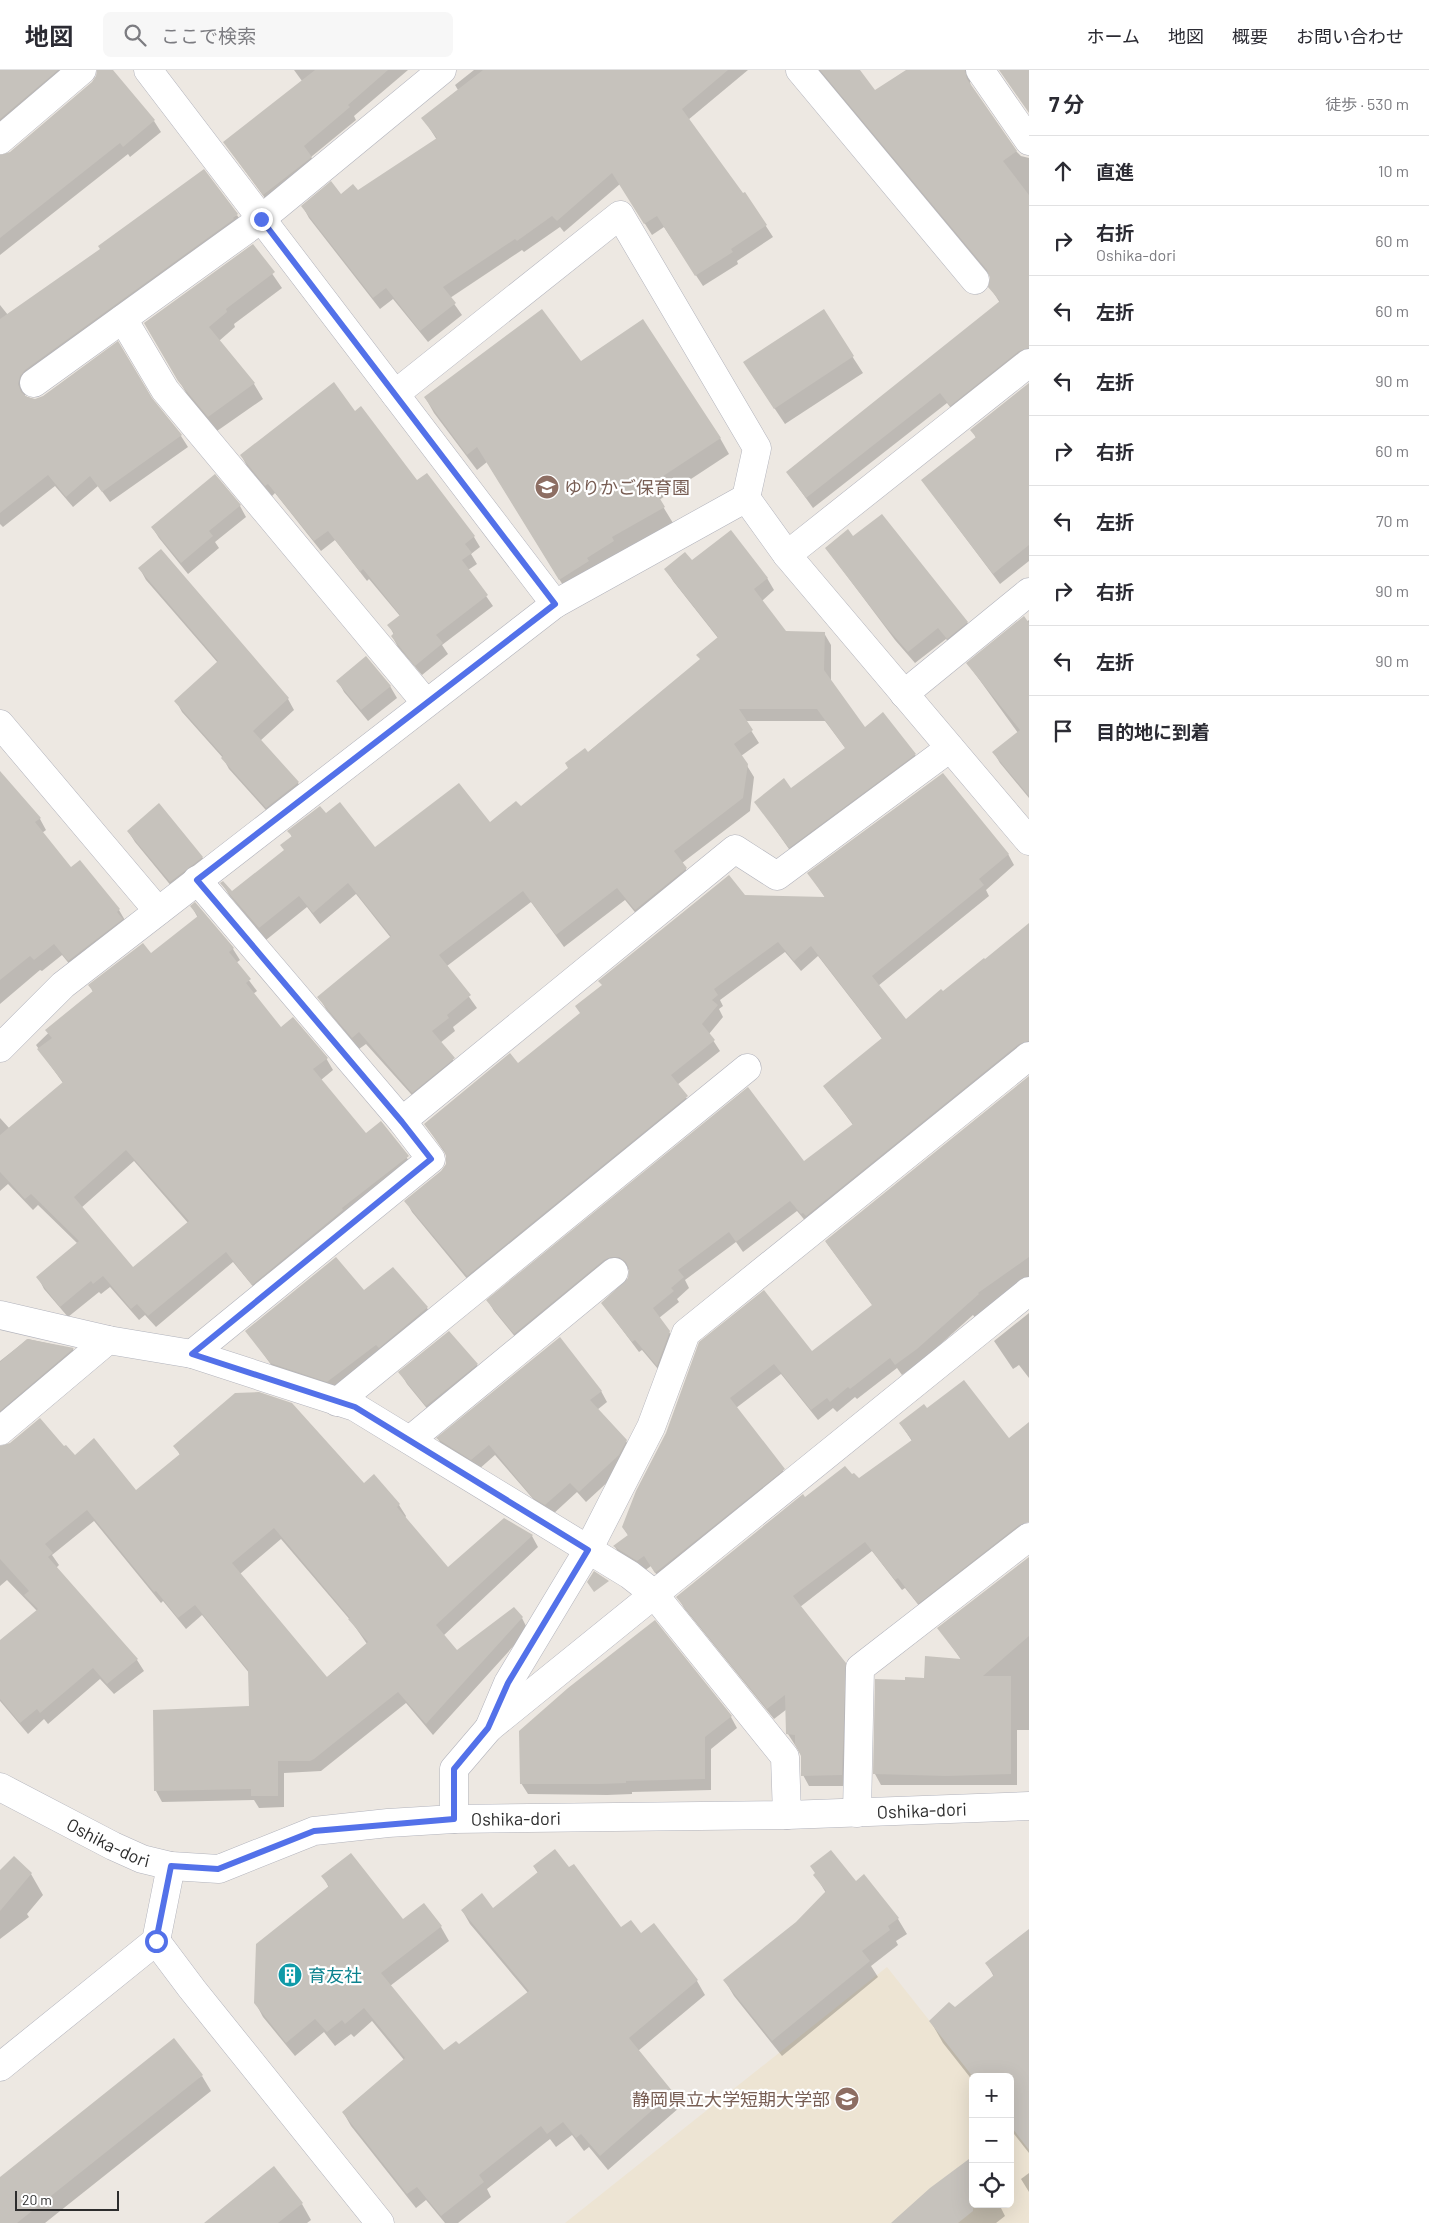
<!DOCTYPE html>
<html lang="ja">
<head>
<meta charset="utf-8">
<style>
  body { margin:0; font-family:Barlow,"Noto Sans JP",sans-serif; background:#f7f7f7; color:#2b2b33 }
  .controls { position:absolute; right:15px; bottom:15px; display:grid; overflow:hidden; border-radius:8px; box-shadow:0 5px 20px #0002 }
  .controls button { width:45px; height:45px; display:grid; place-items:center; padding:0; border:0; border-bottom:1px solid #e1e1e2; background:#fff; color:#2b2b33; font:25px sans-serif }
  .scale { position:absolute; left:15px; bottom:12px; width:104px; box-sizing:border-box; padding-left:5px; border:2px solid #2d2d2d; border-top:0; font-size:14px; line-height:18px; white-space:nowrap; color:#2d2d2d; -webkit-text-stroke:4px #fff; paint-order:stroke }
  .stop { position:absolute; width:15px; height:15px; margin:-11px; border:4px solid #5371e9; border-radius:50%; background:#fff }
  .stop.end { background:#5371e9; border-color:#fff; box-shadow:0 1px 5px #0008 }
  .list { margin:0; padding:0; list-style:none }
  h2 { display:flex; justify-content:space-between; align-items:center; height:65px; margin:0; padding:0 20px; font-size:21px }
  h2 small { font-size:16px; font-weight:400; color:#7c7c81 }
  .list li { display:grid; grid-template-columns:32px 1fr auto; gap:15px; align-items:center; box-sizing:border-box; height:70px; padding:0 20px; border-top:1px solid #e1e1e2 }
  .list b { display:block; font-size:19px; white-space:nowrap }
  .list p { margin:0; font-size:16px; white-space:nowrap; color:#7c7c81 }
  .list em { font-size:16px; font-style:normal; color:#7c7c81 }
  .icon { flex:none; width:28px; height:28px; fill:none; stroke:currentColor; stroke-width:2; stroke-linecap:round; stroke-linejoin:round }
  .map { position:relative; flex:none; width:1029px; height:2153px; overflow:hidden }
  header { display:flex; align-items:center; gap:30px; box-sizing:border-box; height:70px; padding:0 25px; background:#fff; border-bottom:1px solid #e1e1e2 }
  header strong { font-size:24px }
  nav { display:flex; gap:28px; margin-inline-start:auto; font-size:18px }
  .search { width:350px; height:45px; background:#f7f7f7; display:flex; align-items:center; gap:12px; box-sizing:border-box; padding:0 18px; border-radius:8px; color:#7c7c81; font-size:19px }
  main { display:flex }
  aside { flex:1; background:#fff }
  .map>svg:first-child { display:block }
  .education { fill:#ede4d3 }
  .shadow { fill:#0003; fill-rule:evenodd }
  .building { fill:#c6c2bc; fill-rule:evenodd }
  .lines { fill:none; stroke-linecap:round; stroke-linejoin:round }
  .minor-casing { stroke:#b2b3bc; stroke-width:29 }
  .minor { stroke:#fff; stroke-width:28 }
  .route { stroke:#5371e9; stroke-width:6 }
  .labels { text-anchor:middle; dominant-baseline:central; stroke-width:4.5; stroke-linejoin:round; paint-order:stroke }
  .education-label { font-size:18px; fill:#785e54; stroke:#fff; text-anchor:start }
  .street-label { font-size:18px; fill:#2d2d2d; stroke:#fff }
  .culture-label { font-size:18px; fill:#0d838f; stroke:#fff; text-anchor:start }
</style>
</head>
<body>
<header>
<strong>地図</strong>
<div class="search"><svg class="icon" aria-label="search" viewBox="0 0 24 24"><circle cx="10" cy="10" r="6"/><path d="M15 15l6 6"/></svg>ここで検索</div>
<nav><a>ホーム</a><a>地図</a><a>概要</a><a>お問い合わせ</a></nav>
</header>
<main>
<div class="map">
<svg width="1029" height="2153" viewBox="0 0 1029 2153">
  <rect width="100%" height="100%" fill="#ede8e2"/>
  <path class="education" d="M887,1897L974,2007H973V2134H1010V2052L1029,2075V2153H565Z"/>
  <path class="shadow" d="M0,0H77L0,66Z
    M294,0H408L354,46L356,50L311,87L318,99L270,135L225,73L302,11Z
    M474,0H748L688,50L743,125L745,124L773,167L737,191L738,194L703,216L664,157L652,165L620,114L564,162L560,157L524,182L522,180L450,228L462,245L428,272L393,229L380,239L309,148L303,137L358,122L437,70L423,48L458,20L455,15Z
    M818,0H859L948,120L908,0H975L972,4L970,12L971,17L1016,81L1021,86L1029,88V290L957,346L947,333L813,438L787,402L1000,233L990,217L991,207Z
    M154,51L161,62L130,87L128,84L0,185V86Z
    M237,145L244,156L25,319V326L36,330L151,329L181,366L188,377L110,432L98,416L73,437L55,416L3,457L0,454V235L8,245Z
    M253,176L282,218L234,254L235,257L219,271L254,314L263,329L217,361L188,326L145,253Z
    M823,241L863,303L785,354L754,308Z
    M1029,314V491L1000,514L922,410L976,368L972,360Z
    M425,327L720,368L729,384L659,430L673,453L569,525L487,392L477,400L434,343Z
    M354,342L417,412L474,467L480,477L471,484L477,494L468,500L493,536L442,575L448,584L422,605L398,577L392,566L394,565L389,555L400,546L369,509L367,511L335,470L321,481L275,423L272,426L247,396L241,385Z
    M215,406L240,436L246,447L215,472L219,478L188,504L159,468L152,457Z
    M853,467L967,552L973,564L954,579L946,569L915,593L895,570L826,478Z
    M161,480L288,629L294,640L260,671L298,713L305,724L273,748L229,699L223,688L182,642L176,631L218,593L146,510L140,499Z
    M692,492L767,508L774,520L762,531L785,562L824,563L831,575V611L864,659L915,685L922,697L796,789L756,732L790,720L846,679L825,651H745L759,673L741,686L754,707L750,741L682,793L693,811L643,852L625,830L564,877L531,832L447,896L477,938L453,957L455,961L440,973L461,1001L420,1034L366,974L359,979L326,939L319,927L391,868L356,824L320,854L307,837L266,870L229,825L222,813L232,823L285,781L292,767L289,761L326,744L375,779L490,754L520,738L701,590L698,585L718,568L673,511L666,499Z
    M1029,550V728L1000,693L994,683L1018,663L968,594Z
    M338,611L390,616L397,628L368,651L344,622Z
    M0,703L40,749L46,760L42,763L71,799L80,792L119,840L126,852L76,902L62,885L42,901L40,900L0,934Z
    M128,761L202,787L209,799L177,823L135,772Z
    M1008,784L1014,795L986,820L989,826L878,916L906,951L985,891L1029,855V983L808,1154L797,1141L743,1182L736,1172L685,1210L689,1218L677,1229L679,1232L659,1248L676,1272L663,1305L642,1280L639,1282L602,1233L630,1209V1201L627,1198L618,1197L521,1274L494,1241L488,1231L804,1093L853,1055L824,1016L883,970L818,886L801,901L785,882L720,930L723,936L719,939L723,947L709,964L720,981L677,1015L693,1037L473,1216L412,1142L406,1131L442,1102L447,1095V1086L425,1054L517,995L744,826L826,829L809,804Z
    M192,837L233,879L240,890L236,893L257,921L253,924L281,958L326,988L333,1000L321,1010L365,1065L381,1053L415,1099L260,1225L233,1192L156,1257L145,1245L139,1250L110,1217L101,1224L99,1222L68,1247L44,1219L38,1207L78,1174L38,1135L33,1140L8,1114L0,1121V1048L10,1059L63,1013L36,975L72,940L93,922L90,916L151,885L198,848ZM134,1091L188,1153L133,1199L81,1138Z
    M1029,1008V1218L981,1255L973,1245L923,1290L902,1305L897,1298L857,1329L855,1327L837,1342L833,1338L818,1350L781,1304L736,1338L790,1410L662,1513L651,1496L644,1501L621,1487L615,1477L629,1467L623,1457L667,1363L700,1273L812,1283L873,1236L826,1172Z
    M393,1199L427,1238L433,1248L334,1321L277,1303L247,1261L364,1222Z
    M1029,1243V1308L1019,1295L1013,1299L994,1271Z
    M28,1269L73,1279L80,1290L0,1358V1291Z
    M477,1295L483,1306L434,1347L407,1314L400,1302Z
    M601,1321L607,1332L597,1340L626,1371L632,1382L625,1396L586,1432L577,1422L552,1445L541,1438L495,1385L478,1400L444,1379L438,1369Z
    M927,1340L1009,1370L1029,1354V1440L1026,1452L1029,1457L925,1543L905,1518L902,1520L872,1481L800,1537L845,1593L851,1605L848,1716H809L803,1705L802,1686L788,1664L787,1639L774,1649L684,1538L678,1527L805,1429L858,1410L912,1371L900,1353Z
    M175,1376L364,1414L374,1406L399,1435L406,1446L405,1448L448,1499L504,1449L532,1466L538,1477L443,1566L457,1581L522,1548L528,1560L433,1665L406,1633L321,1701L284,1703V1737L259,1738L254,1730L162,1732L156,1721L251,1638L250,1604L202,1545L186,1559L163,1531L161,1533L94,1451L52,1485L59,1495L56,1498L137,1590L144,1601L114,1624L100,1609L48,1654L44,1649L28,1664L0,1631V1572L37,1541L7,1510L0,1516V1377L64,1378L75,1387L136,1422L180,1385ZM281,1469L351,1551L367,1574L326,1608L240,1504Z
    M1029,1488V1660H1017V1715H881L875,1704L906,1611L925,1609L962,1591L939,1558Z
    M654,1552L731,1647L737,1658L711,1679V1720L632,1722V1724L607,1725L528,1724L521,1713Z
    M14,1788L31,1804L43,1825L27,1844L29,1847L0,1869V1802Z
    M534,1797L621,1859L641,1865L697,1911L705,1925L638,1981L672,2023L680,2037L608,2100L589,2077L584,2081L572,2065L556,2077L550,2069L487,2119L491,2127L458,2153H445L426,2130L416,2138L351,2056L343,2042L404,1990L372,1951L354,1967L351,1964L335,1976L324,1962L295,1986L263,1947L255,1932L329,1818L323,1806L403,1851L441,1857L449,1871L390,1916L444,1981L459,1976L528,1923L470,1854L462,1840L493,1839L538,1803Z
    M815,1805L856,1813L864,1806L898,1849L907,1864L896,1871L898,1875L871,1896L878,1907L782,1986L734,1926L725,1911L797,1853L826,1823Z
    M1029,1861V2083L1010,2059V2007H973V2011L943,1973L931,1952L955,1938L994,1907L987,1894Z
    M202,2006L211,2021L45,2153H0V2109Z
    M1029,2103V2122L1021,2109Z
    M302,2134L311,2150L307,2153H209Z
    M973,2134H999L1005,2146L996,2153H893Z"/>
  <path class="building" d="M0,0H58L0,49Z
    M97,0H113L155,50L123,77L120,73L0,168V85L10,82L92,12L96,6Z
    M315,0H388L348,35L350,37L304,76L312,87L263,125L223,72Z
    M483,0H728L682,39L743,123L745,122L767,155L731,179L733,182L695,206L657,146L644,154L612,103L557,151L552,146L517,171L515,169L443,217L456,233L420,261L386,218L373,228L301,136L331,111L341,124L353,114L358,120L437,68L421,48Z
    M820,0H860L875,20L906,0H965L967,9L1017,81L1003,91L1029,125V278L1019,281L950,336L940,323L806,428L786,402L1000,231L988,217L990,208L987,200Z
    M999,0H1029V43Z
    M204,99L238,144L233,148L234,149L25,300L20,306L18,314L21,322L27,327L35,329L43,326L118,271L152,328L182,365L102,422L90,406L66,427L48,405L0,443V249L100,179L98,176Z
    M253,174L275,202L226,239L227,242L209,257L255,313L208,347L178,311L144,253Z
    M542,239L581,291L643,249L721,368L651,414L665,437L612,467L614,471L587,488L589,491L559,510L477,377L467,385L424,327Z
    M824,239L854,286L774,339L743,292Z
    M334,312L355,341L361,336L417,410L427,403L475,466L465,474L472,483L462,490L488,525L436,565L443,573L415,596L391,566L394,563L387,555L400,545L363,499L360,502L328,461L314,471L268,414L265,416L240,385Z
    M1029,313V475L993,504L921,410L976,367L970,360Z
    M215,404L241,435L209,461L213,466L181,493L151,457Z
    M882,444L968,552L947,569L938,558L908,582L887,558L825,478L848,459L853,466Z
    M731,460L768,508L754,519L786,561L825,562L824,600L865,657L883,642L916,684L789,778L754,732L784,708L791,718L845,678L817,639H739L753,660L734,674L748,694L743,728L674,781L687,798L635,840L617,818L556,865L523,821L439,885L471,925L447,945L449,948L432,961L455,988L412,1023L359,962L352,968L317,927L391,866L348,813L313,843L299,826L259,858L220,813L223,811L232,821L284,780L280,775L292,766L287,761L320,736L326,743L340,732L375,777L459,713L490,752L516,731L521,736L568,698L565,693L585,678L588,682L700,589L696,585L718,567L664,499L685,482L692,490Z
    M161,479L289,628L253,661L299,712L266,738L221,688L223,686L174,631L218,591L138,498Z
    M1024,546L1029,553V726L992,682L1020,660L966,593Z
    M366,586L391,616L361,640L336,611Z
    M0,701L41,748L35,752L71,797L80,790L120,839L117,842L123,849L68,891L54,874L34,890L30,886L0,910Z
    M943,703L1009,784L979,809L984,815L872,906L906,949L941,919L943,921L984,888L985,889L1029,853V971L1019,974L806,1146L803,1143L801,1144L790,1131L736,1172L729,1162L678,1200L684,1207L671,1218L674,1221L653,1238L670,1261L657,1296L635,1270L632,1272L601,1233L628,1208L629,1199L626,1192L619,1187H611L604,1190L514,1264L486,1230L748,1017L804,1091L853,1054L823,1016L882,968L811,876L794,891L778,872L714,919L718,925L712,930L718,935L702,954L715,970L671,1005L688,1026L467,1206L404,1131L441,1101L446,1094V1086L444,1080L424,1054L510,983L518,993L580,943L575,936L602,915L598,911L729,805L745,825L825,827L807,803Z
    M159,733L203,787L170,812L127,761Z
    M195,832L234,878L229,882L251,909L246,913L281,957L293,947L328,988L313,999L366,1063L381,1051L409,1086L342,1138L343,1140L252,1215L226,1182L148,1246L137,1234L131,1239L103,1206L93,1214L91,1211L60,1237L36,1207L79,1171L31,1124L25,1129L0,1102V1065L63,1012L37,979L52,968L45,960L93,921L88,915L143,873L151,883L198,846L190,836ZM126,1080L189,1151L133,1197L74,1127Z
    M1029,1006V1187L978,1223L979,1224L917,1279L895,1295L890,1288L850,1319L848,1317L830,1332L827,1328L811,1340L774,1294L730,1328L785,1399L655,1503L644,1486L637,1491L613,1476L628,1465L622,1457L636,1421L666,1363L699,1272L764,1220L812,1281L872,1235L825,1171Z
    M336,1187L364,1220L393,1197L428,1237L379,1278L376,1275L327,1312L270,1293L245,1261Z
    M449,1261L478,1294L426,1336L398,1302Z
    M560,1267L602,1321L590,1330L627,1370L619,1385L579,1422L570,1413L545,1435L533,1428L489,1375L471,1390L436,1368Z
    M27,1269L74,1278L0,1341V1292Z
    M964,1310L1009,1368L1029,1352V1452L1019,1455L918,1534L898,1508L895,1510L865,1472L793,1526L846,1593L842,1705L801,1706V1686L795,1674V1665L786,1664L785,1625L767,1639L676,1527L803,1424L805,1427L845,1396L852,1404L854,1403L859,1408L912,1370L899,1353L924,1334L927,1338Z
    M259,1322L292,1333L364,1413L374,1404L400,1434L397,1437L448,1497L504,1448L533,1465L436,1555L457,1580L514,1537L523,1547L426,1654L398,1622L314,1689L310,1691H278V1726H251V1719L154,1721L153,1640L249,1636L248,1600L195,1535L178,1548L156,1521L154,1522L87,1440L45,1474L53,1483L48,1487L138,1589L107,1614L93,1598L40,1643L37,1639L20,1653L0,1629V1570L38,1539L24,1525L29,1521L0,1489V1376L10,1373L40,1348L64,1376L66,1375L75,1385L94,1368L136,1420L180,1384L173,1376L235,1323ZM274,1458L350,1548L348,1549L368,1572L327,1607L232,1493Z
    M1029,1487V1566L983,1606H1011V1704L947,1706L873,1704L875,1609L905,1610V1607L924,1608L925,1586L961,1589L937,1558Z
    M594,1501L609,1511L594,1522L587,1512Z
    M655,1550L732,1646L705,1667V1709L626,1711V1713L600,1714H520L519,1661L568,1618Z
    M555,1779L569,1797L574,1794L621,1857L631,1850L641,1863L654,1853L698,1910L629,1968L673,2022L600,2086L581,2064L576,2068L563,2052L547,2064L541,2056L479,2105L484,2112L441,2146L417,2117L407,2124L342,2042L405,1988L364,1938L345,1954L342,1950L327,1962L315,1949L286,1973L254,1933L256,1874L329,1816L321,1806L351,1783L403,1849L424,1833L442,1856L381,1903L444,1980L456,1971L459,1974L529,1921L461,1840L482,1823L493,1838L538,1802L533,1796Z
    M831,1780L856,1811L864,1804L899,1848L888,1856L890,1860L862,1881L870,1891L772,1971L723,1910L796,1852L826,1821L813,1805L815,1803L810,1796Z
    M14,1786L32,1803L0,1841V1800Z
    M1029,1859V2080L1010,2055V2007H973L929,1951L949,1932L955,1937L994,1905L985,1893Z
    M174,1968L203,2005L17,2153H0V2107Z
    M973,2086V2141L958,2153H891L930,2118Z
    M274,2096L303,2133L278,2153H204Z"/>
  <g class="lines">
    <defs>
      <g id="minor">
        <path d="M148,0L555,534"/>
        <path d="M800,0L975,210"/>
        <path d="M980,0L1029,71"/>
        <path d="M0,70L82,0"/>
        <path d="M123,249L165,320L426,633"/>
        <path d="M34,313L261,149L442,0"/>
        <path d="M395,324L620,145L757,378L746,428"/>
        <path d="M787,485L1029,293"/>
        <path d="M904,624L1029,522"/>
        <path d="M0,654L158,841"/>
        <path d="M0,978L63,915L555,534L746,428L787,485L1029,771"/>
        <path d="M402,1051L735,779L777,806L950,678"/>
        <path d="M0,1245L108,1270L192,1284L355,1337L630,1505L653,1523L785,1687L787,1745"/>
        <path d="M192,1284L431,1089L402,1051L197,810"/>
        <path d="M337,1332L747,998"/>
        <path d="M0,1361L108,1270"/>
        <path d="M410,1370L614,1202"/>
        <path d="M489,1658L508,1613L588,1480L651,1357L686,1263L1029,986"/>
        <path id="s1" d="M0,1717L113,1776L142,1789L171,1796L219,1799L314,1761L388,1753L454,1749L787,1745L1029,1736"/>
        <path d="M857,1743L860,1598L1029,1467"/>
        <path d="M454,1749V1699L489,1658L1029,1221"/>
        <path d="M156,1871L192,1919L380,2153"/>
        <path d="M0,1997L156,1871L171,1796"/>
      </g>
    </defs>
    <use href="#minor" class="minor-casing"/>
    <use href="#minor" class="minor"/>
  </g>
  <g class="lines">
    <path class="route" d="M156,1871L171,1796L218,1799L314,1761L454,1749V1699L488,1658L508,1613L588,1480L355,1337L192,1284L431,1089L402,1052L197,810L555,534L261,149"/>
  </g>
  <defs>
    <symbol id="school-disc" viewBox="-11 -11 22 22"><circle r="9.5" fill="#8d6e63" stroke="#fff"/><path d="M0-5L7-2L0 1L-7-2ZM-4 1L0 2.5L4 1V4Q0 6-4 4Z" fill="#fff"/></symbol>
    <symbol id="building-disc" viewBox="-11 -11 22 22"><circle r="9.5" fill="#0f9aa8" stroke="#fff"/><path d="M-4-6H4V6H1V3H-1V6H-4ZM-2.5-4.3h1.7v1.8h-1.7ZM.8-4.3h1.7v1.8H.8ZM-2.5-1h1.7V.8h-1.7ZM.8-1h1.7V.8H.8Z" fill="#fff"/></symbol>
    <symbol id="university-disc" viewBox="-11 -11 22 22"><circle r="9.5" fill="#8d6e63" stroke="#fff"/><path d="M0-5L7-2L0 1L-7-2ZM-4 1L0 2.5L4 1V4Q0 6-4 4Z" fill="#fff"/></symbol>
  </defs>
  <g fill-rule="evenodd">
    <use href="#school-disc" x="533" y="403" width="28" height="28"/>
    <use href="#building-disc" x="276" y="1891" width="28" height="28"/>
    <use href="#university-disc" x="833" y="2015" width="28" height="28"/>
  </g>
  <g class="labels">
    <g class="education-label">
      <text x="564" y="417">ゆりかご保育園</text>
      <text x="830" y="2029" text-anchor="end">静岡県立大学短期大学部</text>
    </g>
    <g class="street-label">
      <text stroke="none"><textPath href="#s1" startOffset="948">Oshika-dori</textPath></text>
      <text stroke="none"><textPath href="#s1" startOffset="542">Oshika-dori</textPath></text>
      <text stroke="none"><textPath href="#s1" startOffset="122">Oshika-dori</textPath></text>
    </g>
    <g class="culture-label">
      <text x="308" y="1905">育友社</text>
    </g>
  </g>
</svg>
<div class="controls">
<button>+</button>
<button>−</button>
<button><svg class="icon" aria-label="locate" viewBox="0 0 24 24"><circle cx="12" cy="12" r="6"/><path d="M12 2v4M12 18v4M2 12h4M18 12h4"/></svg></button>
</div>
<div class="scale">20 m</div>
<div class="stop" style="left:156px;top:1871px"></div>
<div class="stop end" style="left:261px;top:149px"></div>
</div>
<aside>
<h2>7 分<small>徒歩 · 530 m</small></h2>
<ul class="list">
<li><svg class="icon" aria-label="ahead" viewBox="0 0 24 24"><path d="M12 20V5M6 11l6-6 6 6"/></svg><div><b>直進</b></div><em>10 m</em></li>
<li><svg class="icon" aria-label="right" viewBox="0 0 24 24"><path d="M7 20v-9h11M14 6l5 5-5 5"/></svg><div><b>右折</b><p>Oshika-dori</p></div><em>60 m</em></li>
<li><svg class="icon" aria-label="left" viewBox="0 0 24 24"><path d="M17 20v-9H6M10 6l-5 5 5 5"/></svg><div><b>左折</b></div><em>60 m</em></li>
<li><svg class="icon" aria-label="left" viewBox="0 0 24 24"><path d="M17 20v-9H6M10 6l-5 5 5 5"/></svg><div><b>左折</b></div><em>90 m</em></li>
<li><svg class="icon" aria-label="right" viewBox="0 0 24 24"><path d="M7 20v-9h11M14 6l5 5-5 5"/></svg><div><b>右折</b></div><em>60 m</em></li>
<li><svg class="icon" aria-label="left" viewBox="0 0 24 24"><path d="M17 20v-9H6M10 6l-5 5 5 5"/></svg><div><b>左折</b></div><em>70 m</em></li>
<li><svg class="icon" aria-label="right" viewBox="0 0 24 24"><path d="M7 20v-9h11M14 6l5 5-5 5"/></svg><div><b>右折</b></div><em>90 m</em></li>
<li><svg class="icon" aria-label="left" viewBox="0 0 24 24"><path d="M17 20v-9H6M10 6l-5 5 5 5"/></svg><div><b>左折</b></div><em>90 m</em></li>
<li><svg class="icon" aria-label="arrive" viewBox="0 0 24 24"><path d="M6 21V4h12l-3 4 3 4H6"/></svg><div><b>目的地に到着</b></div></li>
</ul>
</aside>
</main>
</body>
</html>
